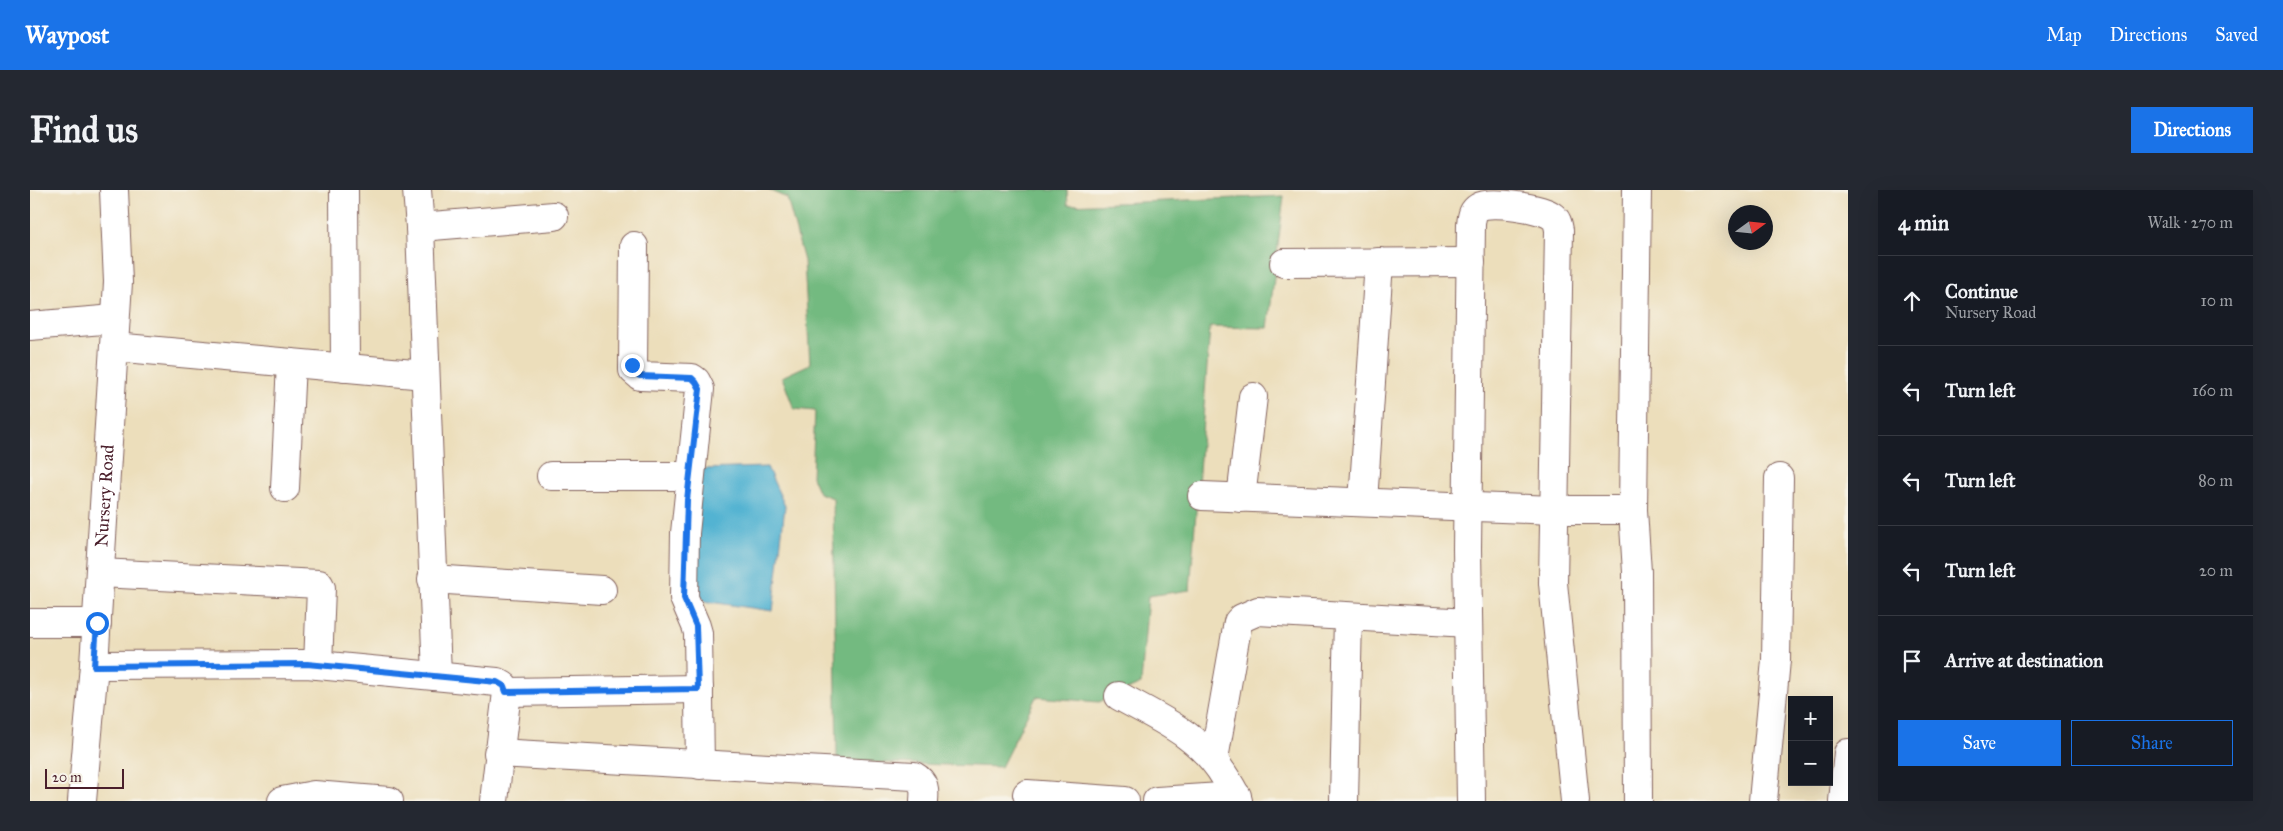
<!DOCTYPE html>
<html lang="en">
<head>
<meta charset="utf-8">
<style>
  body { margin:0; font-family:"IM FELL Great Primer",serif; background:#242831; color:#f1f3f6 }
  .controls { position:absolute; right:15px; bottom:15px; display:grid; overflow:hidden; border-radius:0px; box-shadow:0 5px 20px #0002 }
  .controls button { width:45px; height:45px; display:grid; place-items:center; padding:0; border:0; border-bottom:1px solid #363941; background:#171b24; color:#f1f3f6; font:25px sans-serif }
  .compass { position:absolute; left:1698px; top:15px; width:45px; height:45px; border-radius:50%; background:#171b24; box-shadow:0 5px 20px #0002; rotate:75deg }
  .scale { position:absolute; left:15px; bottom:12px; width:79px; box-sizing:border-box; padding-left:5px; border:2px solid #4a1f2b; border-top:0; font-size:14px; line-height:18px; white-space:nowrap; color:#4a1f2b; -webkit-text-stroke:4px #f7f3e8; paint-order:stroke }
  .stop { position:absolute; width:15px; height:15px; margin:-11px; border:4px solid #1a73e8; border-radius:50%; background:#fff }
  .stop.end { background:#1a73e8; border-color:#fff; box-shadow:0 1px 5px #0008 }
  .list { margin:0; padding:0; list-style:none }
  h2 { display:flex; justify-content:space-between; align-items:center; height:65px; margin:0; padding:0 20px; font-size:21px }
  h2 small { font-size:16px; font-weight:400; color:#9ea1a6 }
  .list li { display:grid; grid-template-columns:32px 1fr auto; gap:15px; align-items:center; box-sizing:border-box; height:90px; padding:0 20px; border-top:1px solid #363941 }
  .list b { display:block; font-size:19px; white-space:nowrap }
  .list p { margin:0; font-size:16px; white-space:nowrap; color:#9ea1a6 }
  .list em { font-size:16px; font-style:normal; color:#9ea1a6 }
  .actions { display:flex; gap:10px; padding:15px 20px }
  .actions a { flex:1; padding:11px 0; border:1px solid #1a73e8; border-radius:0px; text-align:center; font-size:18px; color:#1a73e8 }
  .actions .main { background:#1a73e8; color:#fff }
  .icon { flex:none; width:28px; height:28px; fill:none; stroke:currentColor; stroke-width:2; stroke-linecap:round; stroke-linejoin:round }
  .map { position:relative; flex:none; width:1818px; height:611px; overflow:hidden; border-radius:0px }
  header { display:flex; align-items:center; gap:30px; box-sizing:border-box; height:70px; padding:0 25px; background:#1a73e8; color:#fff }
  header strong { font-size:24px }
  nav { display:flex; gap:28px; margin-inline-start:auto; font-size:18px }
  .intro { display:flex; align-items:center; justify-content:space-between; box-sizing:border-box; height:120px; padding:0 30px }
  h1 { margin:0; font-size:35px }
  .button { padding:12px 22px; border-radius:0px; background:#1a73e8; color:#fff; font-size:18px; font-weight:700 }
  main { display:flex; gap:30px; padding:0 30px }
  aside { flex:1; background:#171b24; border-radius:0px; box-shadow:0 5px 20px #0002 }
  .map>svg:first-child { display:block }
  .forest { fill:#73ba80; stroke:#5e6c56 }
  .water { fill:#53b3d2; stroke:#4e697e }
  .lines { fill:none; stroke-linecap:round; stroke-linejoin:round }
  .minor-casing { stroke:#83625d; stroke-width:30 }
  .minor { stroke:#fff; stroke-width:28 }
  .route { stroke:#1a73e8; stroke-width:6 }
  .labels { text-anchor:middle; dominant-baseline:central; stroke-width:4; stroke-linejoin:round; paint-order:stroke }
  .street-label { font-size:18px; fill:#4a1f2b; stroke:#f7f3e8 }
</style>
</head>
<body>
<header>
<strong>Waypost</strong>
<nav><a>Map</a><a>Directions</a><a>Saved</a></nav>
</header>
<div class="intro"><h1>Find us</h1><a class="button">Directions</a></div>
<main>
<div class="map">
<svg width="1818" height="611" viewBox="0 0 1818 611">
  <rect width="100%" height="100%" fill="#f7f3e8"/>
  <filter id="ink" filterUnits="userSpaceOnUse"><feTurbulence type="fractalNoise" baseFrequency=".02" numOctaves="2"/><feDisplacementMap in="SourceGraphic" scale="10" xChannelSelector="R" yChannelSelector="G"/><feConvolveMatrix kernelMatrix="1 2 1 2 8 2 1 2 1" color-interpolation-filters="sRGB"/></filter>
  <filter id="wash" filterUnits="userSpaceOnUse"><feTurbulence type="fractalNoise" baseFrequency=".0096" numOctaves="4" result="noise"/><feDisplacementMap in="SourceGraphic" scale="20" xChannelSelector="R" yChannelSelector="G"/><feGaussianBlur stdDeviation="1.12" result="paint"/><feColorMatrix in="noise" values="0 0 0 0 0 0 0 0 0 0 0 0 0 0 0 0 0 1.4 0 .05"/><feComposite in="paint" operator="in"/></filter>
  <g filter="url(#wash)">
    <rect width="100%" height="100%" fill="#ecdebb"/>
    <path class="forest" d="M738,0H1037L1038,15L1254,6L1238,138L1180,137L1160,400L1118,406L1111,494L1069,512L1006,507L971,577L807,571L803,308L789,303L782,287L785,221L764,219L752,187L780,174L774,71L757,8Z"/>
    <path class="water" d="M737,277L755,316L743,421L659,409L672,279Z"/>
  </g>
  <g filter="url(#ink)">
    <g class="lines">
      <defs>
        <g id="minor">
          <path d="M314,0L315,178"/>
          <path d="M387,0L390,37L407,486"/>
          <path d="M1607,0L1603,320L1607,382L1608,611"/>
          <path d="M390,37L524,26"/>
          <path d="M604,56L603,180L610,186L662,188L666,191L670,199L655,343L654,408L666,436L668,443L670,575"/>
          <path d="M1254,73L1441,72"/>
          <path d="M0,136L85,129"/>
          <path d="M84,157L395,185"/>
          <path d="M521,286H660"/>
          <path d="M255,298L261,173"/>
          <path d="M1172,306L1523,320H1603"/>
          <path d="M1211,308L1223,207"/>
          <path d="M1333,312L1349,72"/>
          <path d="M70,383L289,394L291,398L288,475"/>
          <path d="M402,389L572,400"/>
          <path d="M0,433H67"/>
          <path d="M64,475L277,474L467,492L474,496L477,502L464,611"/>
          <path d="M477,502L669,499"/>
          <path d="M1089,506C1130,529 1170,545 1195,587C1200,595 1205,602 1208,611"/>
          <path d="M468,563L884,586C895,592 895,600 894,611"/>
          <path d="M1184,569L1208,432L1212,428L1228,421L1438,433"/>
          <path d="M997,604L1095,611"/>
          <path id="s1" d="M52,611L64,475L88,92L84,0"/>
          <path d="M252,611L284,605L359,611"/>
          <path d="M1127,611L1207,606"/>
          <path d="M1314,611L1318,427"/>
          <path d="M1441,611L1437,359L1441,34C1442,27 1442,21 1449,17C1460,10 1512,18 1522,26C1527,29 1528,34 1529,40L1523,393L1545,611"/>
          <path d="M1733,611L1746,470L1749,288"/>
          <path d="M1813,611L1818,563"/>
        </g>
      </defs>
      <use href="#minor" class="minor-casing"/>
      <use href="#minor" class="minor"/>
    </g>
  </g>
  <g class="lines" filter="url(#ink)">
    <path class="route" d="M67,433L64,476L277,474L467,492L474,496L476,502L668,499L666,436L654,408L657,310L670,199L666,192L662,188L610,186L606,184L602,175"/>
  </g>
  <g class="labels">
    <g class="street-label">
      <text stroke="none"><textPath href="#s1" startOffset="306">Nursery Road</textPath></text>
    </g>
  </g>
</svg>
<div class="controls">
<button>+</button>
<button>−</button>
</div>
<svg class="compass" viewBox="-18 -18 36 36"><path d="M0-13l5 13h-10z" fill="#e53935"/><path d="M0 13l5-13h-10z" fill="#9ea1a6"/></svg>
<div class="scale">20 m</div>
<div class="stop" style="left:67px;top:433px"></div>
<div class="stop end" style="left:602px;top:175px"></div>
</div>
<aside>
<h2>4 min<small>Walk · 270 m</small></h2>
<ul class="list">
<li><svg class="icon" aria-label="ahead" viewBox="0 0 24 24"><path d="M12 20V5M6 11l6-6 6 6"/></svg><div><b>Continue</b><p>Nursery Road</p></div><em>10 m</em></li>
<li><svg class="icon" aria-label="left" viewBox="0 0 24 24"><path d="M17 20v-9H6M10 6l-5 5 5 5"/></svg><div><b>Turn left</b></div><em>160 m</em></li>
<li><svg class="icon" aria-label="left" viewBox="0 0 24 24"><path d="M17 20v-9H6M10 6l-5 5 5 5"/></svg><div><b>Turn left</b></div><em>80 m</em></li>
<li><svg class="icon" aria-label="left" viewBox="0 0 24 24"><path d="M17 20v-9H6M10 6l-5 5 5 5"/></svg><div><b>Turn left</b></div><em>20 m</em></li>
<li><svg class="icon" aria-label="arrive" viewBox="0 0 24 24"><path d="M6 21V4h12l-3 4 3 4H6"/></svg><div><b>Arrive at destination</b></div></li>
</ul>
<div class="actions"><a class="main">Save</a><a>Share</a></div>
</aside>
</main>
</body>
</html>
